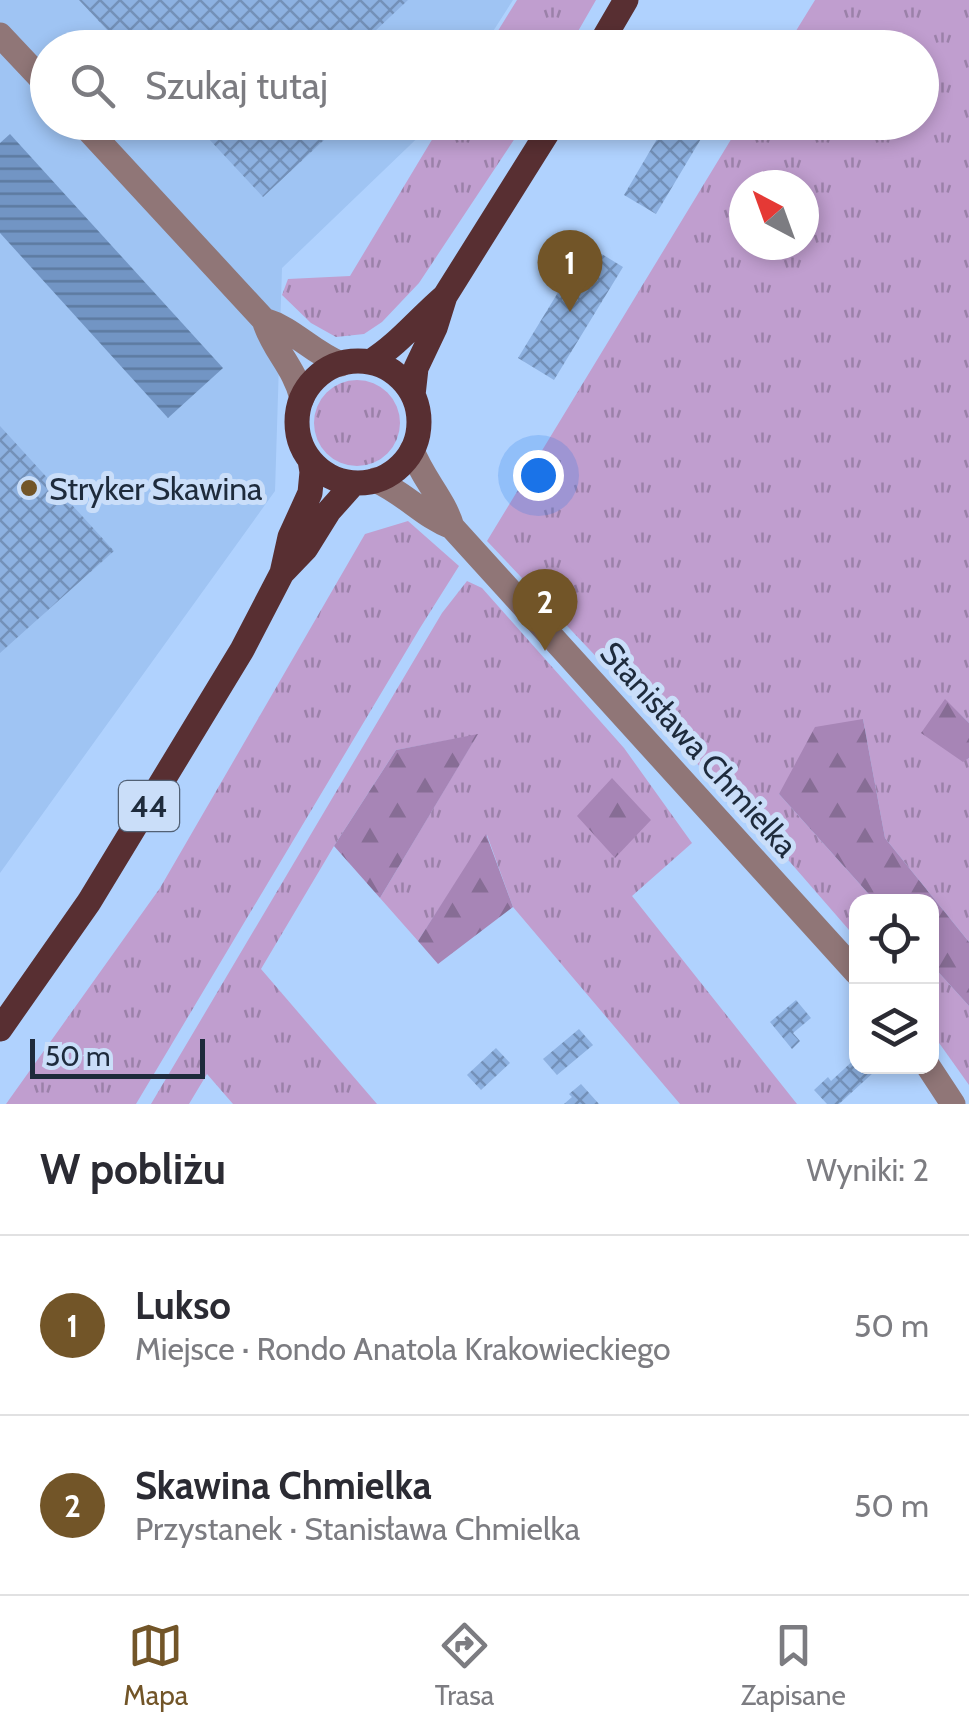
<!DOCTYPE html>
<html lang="pl">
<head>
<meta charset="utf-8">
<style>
  body { margin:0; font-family:Cabin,sans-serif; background:#f7f7f7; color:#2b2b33 }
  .controls { position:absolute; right:30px; bottom:30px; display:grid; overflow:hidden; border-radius:20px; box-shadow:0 5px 15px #0003 }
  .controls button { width:90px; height:90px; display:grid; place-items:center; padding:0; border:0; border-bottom:2px solid #e1e1e2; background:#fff; color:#2b2b33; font:50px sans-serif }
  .compass { position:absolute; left:729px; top:170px; width:90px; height:90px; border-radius:50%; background:#fff; box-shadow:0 5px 15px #0003; rotate:319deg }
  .scale { position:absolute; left:30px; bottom:25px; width:175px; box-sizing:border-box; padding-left:10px; border:5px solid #1e2b3c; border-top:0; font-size:28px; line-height:35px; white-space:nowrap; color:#1e2b3c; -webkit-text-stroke:8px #cadef9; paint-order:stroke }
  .you { position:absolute; left:538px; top:475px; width:35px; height:35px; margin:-25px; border:8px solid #fff; border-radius:50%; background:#1a73e8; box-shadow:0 0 0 15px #1a73e833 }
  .badge { display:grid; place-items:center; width:65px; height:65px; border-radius:50%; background:#725528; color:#fff; font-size:32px; font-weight:700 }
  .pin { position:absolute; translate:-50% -82px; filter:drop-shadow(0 2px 5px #0008) }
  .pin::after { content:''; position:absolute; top:52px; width:35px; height:30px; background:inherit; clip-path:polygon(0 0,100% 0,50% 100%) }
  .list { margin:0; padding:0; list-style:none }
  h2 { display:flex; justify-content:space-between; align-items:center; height:130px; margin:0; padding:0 40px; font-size:42px }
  h2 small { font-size:32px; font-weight:400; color:#7c7c81 }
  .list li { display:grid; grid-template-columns:65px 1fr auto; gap:30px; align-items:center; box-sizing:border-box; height:180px; padding:0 40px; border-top:2px solid #e1e1e2 }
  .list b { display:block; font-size:38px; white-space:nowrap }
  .list p { margin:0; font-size:32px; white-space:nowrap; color:#7c7c81 }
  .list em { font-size:32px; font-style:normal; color:#7c7c81 }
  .icon { flex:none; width:55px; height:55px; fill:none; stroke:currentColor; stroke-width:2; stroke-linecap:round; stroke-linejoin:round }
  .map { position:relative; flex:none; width:969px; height:1104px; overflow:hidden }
  .search { position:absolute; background:#fff; box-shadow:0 5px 15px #0003; left:30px; right:30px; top:30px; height:110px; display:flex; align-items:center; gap:25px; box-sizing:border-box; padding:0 35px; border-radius:55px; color:#7c7c81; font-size:38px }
  .sheet { height:490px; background:#fff }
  nav { display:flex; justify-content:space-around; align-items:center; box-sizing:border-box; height:140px; border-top:2px solid #e1e1e2; background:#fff; font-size:28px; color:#7c7c81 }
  nav a { display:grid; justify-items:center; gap:5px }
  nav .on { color:#725528 }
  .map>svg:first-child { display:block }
  .built { fill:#9fc4f3 }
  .grass { fill:url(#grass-tufts); fill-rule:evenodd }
  .forest { fill:url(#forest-firs) }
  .water { fill:url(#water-rules) }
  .building { fill:url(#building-cross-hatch) }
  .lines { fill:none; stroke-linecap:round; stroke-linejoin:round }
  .minor { stroke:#907677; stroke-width:25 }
  .major { stroke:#582f32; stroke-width:25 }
  .poi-dot { fill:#725528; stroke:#cadef9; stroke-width:4 }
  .labels { text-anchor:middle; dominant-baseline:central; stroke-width:10; stroke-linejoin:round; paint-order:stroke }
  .shield { fill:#cadef9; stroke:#526175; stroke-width:2.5 }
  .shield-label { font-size:30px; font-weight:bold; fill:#1e2b3c }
  .poi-label { font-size:32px; fill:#1e2b3c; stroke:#cadef9; text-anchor:start }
  .street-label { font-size:32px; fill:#1e2b3c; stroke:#cadef9 }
</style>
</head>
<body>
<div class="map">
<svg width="969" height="1104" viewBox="0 0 969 1104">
  <defs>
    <pattern id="grass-tufts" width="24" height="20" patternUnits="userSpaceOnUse" patternTransform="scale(2.5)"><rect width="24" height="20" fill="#c09ecf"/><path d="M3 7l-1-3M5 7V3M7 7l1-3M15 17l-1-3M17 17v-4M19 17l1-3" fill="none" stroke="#9b81a9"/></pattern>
    <pattern id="forest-firs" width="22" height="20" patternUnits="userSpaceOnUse" patternTransform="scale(2.5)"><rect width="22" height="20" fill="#a785b6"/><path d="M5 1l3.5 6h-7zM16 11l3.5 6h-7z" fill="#876d95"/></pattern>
    <pattern id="water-rules" width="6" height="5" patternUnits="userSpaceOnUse" patternTransform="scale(2.5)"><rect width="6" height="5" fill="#7295c4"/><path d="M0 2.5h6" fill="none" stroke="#5d7aa0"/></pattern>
    <pattern id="building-cross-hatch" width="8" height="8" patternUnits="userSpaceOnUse" patternTransform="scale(2.5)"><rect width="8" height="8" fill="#8db1e1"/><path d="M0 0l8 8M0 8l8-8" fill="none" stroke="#7390b8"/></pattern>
  </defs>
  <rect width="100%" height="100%" fill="#b0d2fe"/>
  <path class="built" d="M0,0H513L483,47L48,48V122L433,123L282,268L275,491L0,873Z"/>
  <path class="grass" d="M517,0H596L569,47H488Z
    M815,0H969V723L945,700L963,761L969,758V942L885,838L863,719L779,794L875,901L856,902V938L790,862L487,541L741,123L922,122V48L786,47ZM744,185H804V245H744Z
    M442,123H525L419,283L382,322L364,334L336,337L311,323L282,295L288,279L350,276Z
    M314 423a43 43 0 1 1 86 0a43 43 0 1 1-86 0Z
    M408,521L459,566L420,628L136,1104H6L160,888L365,534Z
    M467,581L482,588L624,748L692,843L632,896L797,1104H680L513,907L487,835L418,941L380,898L477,735L396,750L334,846L261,969L377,1104H233L207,1074L189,1104H151L442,613Z
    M932,965L969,1006V1085L932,1033Z"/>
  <path class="forest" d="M945,699L969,723V758L963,762L921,733Z
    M863,719L885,838L969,942V1006L932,965V902L875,901L779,794L815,727Z
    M478,734L380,898L334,846L396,750Z
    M612,778L651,820L615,858L577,816Z
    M486,834L513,907L438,964L418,941Z"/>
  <path class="water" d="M10,134L223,368L168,418L0,233V143Z"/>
  <path class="building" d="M79,0H408L357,48H124Z
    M193,122H336L339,126L263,197Z
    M667,122H711L656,214L624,195Z
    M587,245L623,267L554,380L518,358Z
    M0,426L114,551L0,653Z
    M796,1000L811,1018L793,1033L800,1041L792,1049L770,1022Z
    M579,1029L593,1045L557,1075L543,1059Z
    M496,1048L510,1063L481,1090L467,1075Z
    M856,1058V1066H869L874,1072L839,1104H827L814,1090L828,1077L831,1081Z
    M581,1084L599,1104H564L572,1097L569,1094Z"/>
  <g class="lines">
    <path class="minor" d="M0,35L48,86
      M81,122L264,320C273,350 294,366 302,398
      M264,320C294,329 310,351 341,364
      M412,450C422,478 444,499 452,527
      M375,480C405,493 423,516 452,527L856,972
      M928,1066L953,1104"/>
    <path class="major" d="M598,48L626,0
      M297 422a61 61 0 1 1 122 0a61 61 0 1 1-122 0Z
      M370,362C399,344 419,318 445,296
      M413,395L416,368L435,328L445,296L554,122
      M282,573L306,548L329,511L354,483
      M0,1029L89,902L242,650L282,573L290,537L310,493L312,472L310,460"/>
  </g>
  <circle class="poi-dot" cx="29" cy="488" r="10"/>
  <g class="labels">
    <rect class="shield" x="119" y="781" width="60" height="50" rx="8"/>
    <g class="shield-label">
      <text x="149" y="806">44</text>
    </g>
    <g class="poi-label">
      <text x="49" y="488">Stryker Skawina</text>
    </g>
    <g class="street-label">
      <text transform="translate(699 749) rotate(48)">Stanisława Chmielka</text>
    </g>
  </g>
</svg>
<div class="controls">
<button><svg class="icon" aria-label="locate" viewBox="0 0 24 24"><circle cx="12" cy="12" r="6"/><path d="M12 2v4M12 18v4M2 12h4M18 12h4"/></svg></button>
<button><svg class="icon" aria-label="layers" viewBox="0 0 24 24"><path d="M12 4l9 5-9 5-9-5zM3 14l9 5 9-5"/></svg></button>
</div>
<svg class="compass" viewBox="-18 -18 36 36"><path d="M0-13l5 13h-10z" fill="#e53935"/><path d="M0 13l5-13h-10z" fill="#7c7c81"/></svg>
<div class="scale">50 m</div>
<div class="you"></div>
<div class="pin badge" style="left:570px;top:312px">1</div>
<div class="pin badge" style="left:545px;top:651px">2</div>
<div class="search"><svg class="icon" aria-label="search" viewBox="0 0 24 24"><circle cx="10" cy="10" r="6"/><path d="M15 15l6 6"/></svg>Szukaj tutaj</div>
</div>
<section class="sheet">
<h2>W pobliżu<small>Wyniki: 2</small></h2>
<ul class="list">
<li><span class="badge">1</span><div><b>Lukso</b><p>Miejsce · Rondo Anatola Krakowieckiego</p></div><em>50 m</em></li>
<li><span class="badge">2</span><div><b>Skawina Chmielka</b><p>Przystanek · Stanisława Chmielka</p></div><em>50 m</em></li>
</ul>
</section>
<nav>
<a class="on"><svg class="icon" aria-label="map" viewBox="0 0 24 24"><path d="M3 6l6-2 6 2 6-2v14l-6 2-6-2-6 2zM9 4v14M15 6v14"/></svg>Mapa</a>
<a><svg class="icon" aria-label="directions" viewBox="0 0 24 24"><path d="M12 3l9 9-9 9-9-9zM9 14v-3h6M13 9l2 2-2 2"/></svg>Trasa</a>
<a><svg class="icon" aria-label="saved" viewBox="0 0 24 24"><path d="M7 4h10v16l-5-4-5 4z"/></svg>Zapisane</a>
</nav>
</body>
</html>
